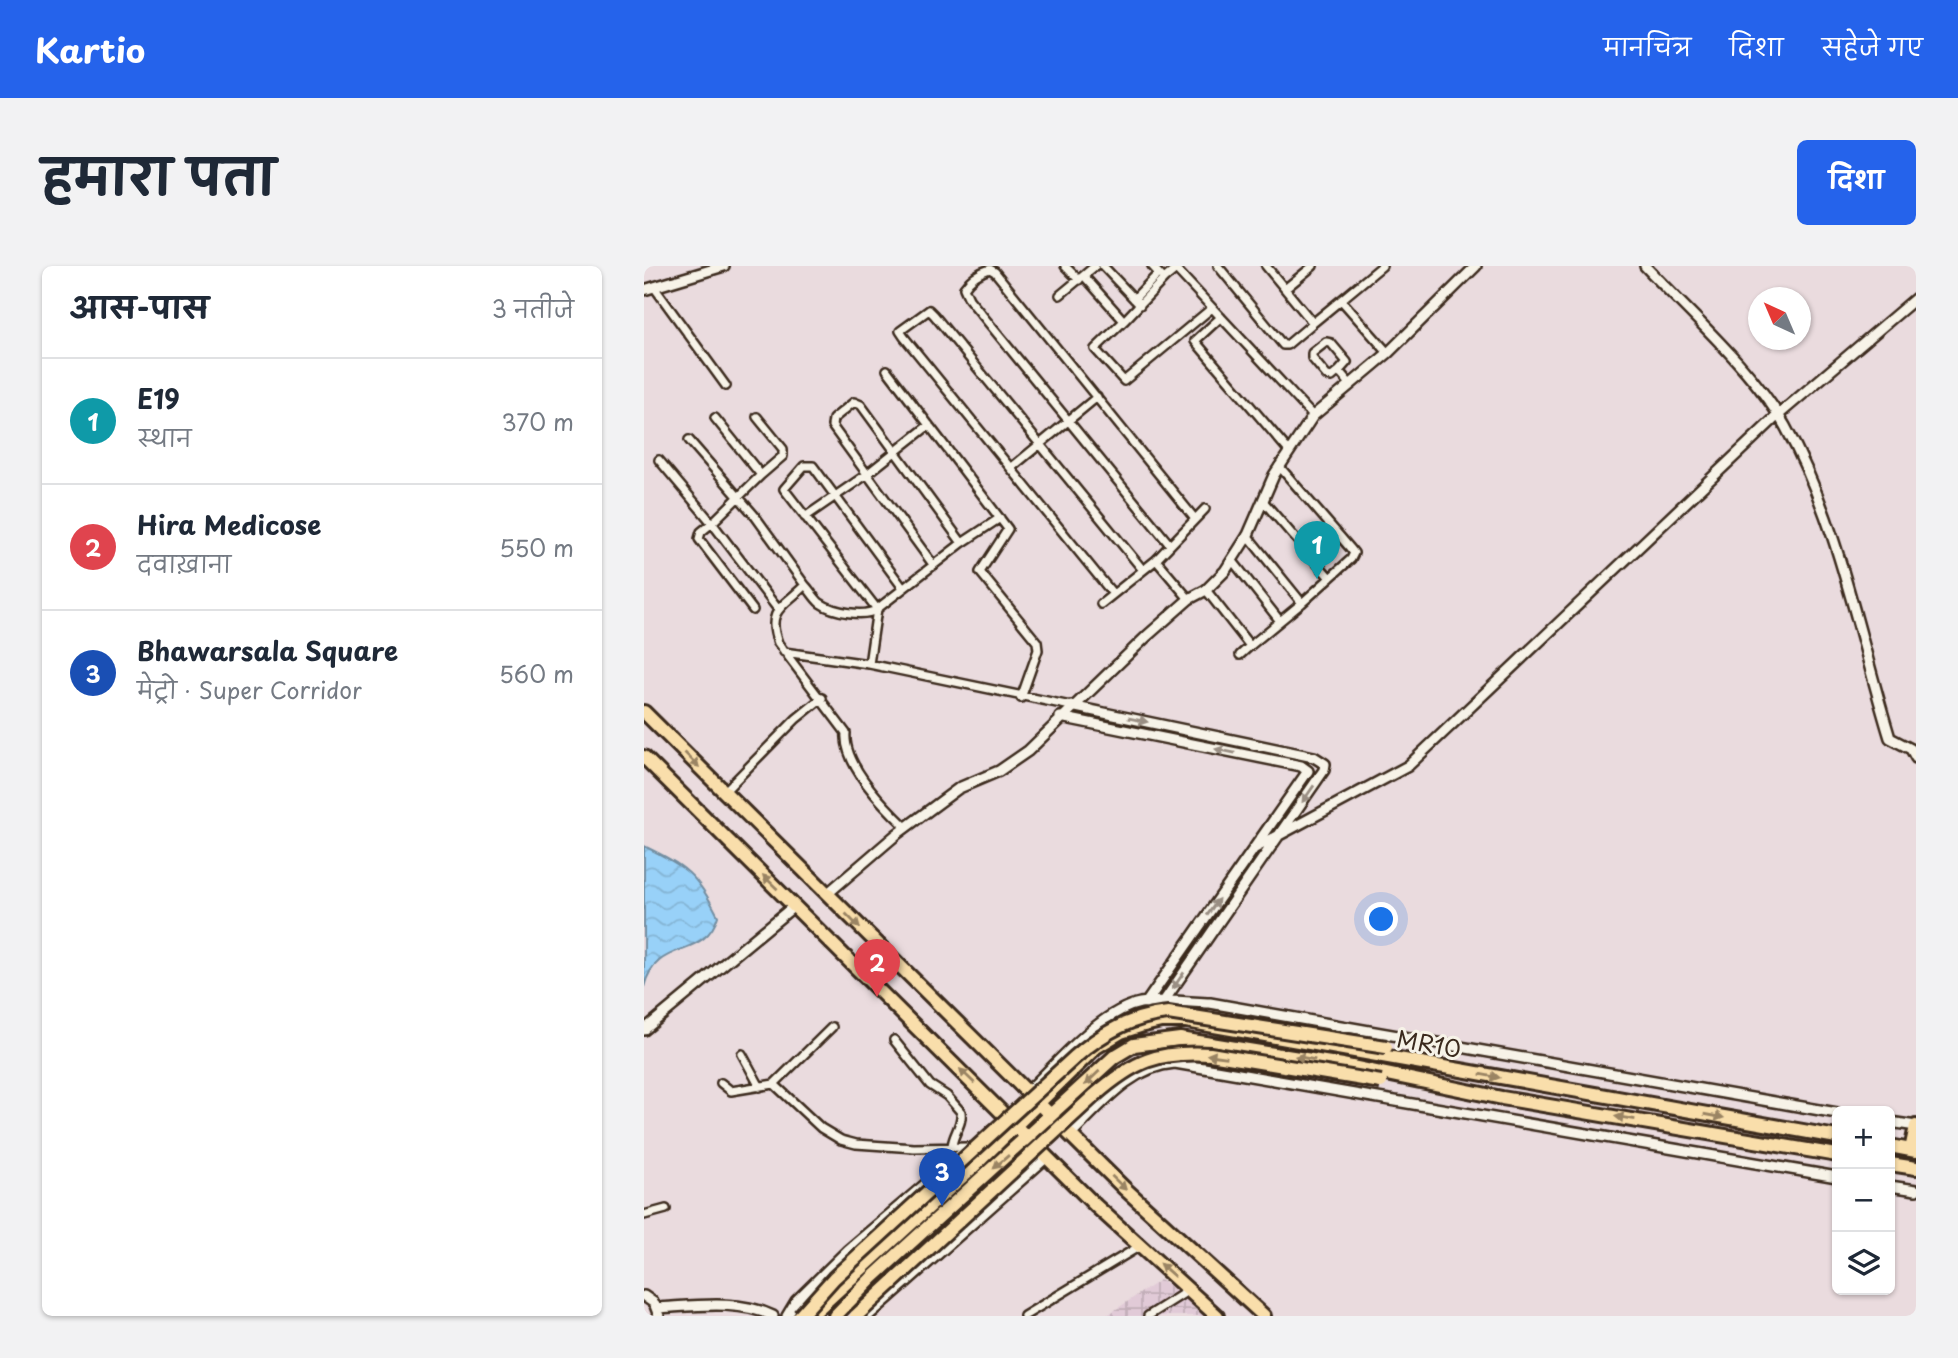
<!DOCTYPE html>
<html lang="hi">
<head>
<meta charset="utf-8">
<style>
  body { margin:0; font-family:"Playpen Sans","Playpen Sans Deva",sans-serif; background:#f2f2f3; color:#1f2937 }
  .controls { position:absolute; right:21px; bottom:21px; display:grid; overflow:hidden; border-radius:10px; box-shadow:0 2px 5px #0004 }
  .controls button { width:63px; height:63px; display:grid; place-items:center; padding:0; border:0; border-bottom:2px solid #e0e1e3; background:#fff; color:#1f2937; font:35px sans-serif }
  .compass { position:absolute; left:1104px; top:21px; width:63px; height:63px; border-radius:50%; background:#fff; box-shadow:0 2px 5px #0004; rotate:316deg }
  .you { position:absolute; left:738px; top:654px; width:24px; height:24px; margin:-18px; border:5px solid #fff; border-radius:50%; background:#1a73e8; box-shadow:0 0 0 10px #1a73e833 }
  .badge { display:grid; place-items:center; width:46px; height:46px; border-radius:50%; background:#2563eb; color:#fff; font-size:23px; font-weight:700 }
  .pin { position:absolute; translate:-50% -58px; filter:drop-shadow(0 2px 4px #0008) }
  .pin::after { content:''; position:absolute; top:37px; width:24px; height:21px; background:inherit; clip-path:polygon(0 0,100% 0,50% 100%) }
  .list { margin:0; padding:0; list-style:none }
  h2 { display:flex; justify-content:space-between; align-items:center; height:91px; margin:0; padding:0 28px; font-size:30px }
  h2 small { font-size:23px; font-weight:400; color:#747a83 }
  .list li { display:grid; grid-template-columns:46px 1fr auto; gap:21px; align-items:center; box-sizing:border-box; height:126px; padding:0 28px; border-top:2px solid #e0e1e3 }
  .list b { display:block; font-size:26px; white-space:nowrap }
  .list p { margin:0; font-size:23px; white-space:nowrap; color:#747a83 }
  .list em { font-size:23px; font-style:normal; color:#747a83 }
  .icon { flex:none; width:38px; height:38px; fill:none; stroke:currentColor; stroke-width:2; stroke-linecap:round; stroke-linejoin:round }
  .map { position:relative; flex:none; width:1272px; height:1050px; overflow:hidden; border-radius:10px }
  header { display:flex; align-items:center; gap:42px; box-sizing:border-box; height:98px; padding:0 35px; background:#2563eb; color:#fff }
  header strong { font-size:33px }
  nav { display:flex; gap:38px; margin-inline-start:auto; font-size:24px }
  .intro { display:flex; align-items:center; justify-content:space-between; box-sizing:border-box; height:168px; padding:0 42px }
  h1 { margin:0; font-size:49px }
  .button { padding:18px 32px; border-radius:10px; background:#2563eb; color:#fff; font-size:24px; font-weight:700 }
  main { display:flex; gap:42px; padding:0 42px }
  aside { flex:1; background:#fff; border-radius:10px; box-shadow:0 2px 5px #0004 }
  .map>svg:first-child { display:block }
  .industrial { fill:url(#industrial-grid) }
  .water { fill:url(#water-waves); stroke:#738ea1; stroke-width:2 }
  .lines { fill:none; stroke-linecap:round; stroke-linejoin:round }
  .minor-casing { stroke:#3b2a1e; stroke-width:12 }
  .tertiary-casing { stroke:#3b2a1e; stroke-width:14 }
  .primary-casing { stroke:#3b2a1e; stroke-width:18 }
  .minor { stroke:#f7f3e8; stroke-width:7 }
  .tertiary { stroke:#f7f3e8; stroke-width:9 }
  .primary { stroke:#f9deab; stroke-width:12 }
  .primary-bridge-casing { stroke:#3b2a1e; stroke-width:18; stroke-linecap:butt }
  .primary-bridge { stroke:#f9deab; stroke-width:12 }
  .oneway { fill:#998e83 }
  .oneway2 { fill:#9a8464 }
  .labels { text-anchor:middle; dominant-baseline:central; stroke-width:6; stroke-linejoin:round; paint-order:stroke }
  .street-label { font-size:23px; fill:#3b2a1e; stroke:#f7f3e8 }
</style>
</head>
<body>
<header>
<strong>Kartio</strong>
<nav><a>मानचित्र</a><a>दिशा</a><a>सहेजे गए</a></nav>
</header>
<div class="intro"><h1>हमारा पता</h1><a class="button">दिशा</a></div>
<main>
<aside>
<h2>आस-पास<small>3 नतीजे</small></h2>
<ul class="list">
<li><span class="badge" style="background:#0f9aa8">1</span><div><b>E19</b><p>स्थान</p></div><em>370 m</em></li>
<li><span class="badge" style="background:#e0444e">2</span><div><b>Hira Medicose</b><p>दवाख़ाना</p></div><em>550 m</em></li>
<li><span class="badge" style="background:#1a4fb4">3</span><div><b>Bhawarsala Square</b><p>मेट्रो · Super Corridor</p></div><em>560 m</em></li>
</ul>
</aside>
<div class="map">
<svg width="1272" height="1050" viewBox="0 0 1272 1050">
  <defs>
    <pattern id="industrial-grid" width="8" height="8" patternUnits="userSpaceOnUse" patternTransform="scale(1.75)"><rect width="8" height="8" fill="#e1cad7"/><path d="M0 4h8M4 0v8" fill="none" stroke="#c2aeb8"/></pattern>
    <pattern id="water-waves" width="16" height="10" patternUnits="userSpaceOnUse" patternTransform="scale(1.75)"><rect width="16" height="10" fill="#98d1f8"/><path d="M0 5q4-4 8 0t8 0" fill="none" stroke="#84b4d4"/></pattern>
  </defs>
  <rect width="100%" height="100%" fill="#eadbde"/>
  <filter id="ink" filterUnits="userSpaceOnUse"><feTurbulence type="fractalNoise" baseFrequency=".0143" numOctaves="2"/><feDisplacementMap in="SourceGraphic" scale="14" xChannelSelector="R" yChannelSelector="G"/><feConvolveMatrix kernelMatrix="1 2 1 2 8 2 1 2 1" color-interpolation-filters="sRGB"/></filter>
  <g filter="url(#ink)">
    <path class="industrial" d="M516,1014L554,1035L570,1050H462Z"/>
    <path class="water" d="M0,580C41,600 53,608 74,650C61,695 12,671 0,721Z"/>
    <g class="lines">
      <defs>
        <path id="minor" d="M421,0L435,14
          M459,0L496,39
          M508,0L520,13L532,3L669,150
          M574,0L639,79H643L669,57
          M622,0L669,57L697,34L744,87
          M440,10L480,55L520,13
          M10,21L82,120
          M641,23L669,0
          M416,29L451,0
          M490,33L514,8
          M697,34L738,0
          M577,51L551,75L644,184
          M480,55L451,83L480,115L568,42
          M243,104L364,263L336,306L393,376L394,384L377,432
          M695,105L703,96L687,77L682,76L668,87V92L683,110L688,111L695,105L706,118
          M71,152L117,209L139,190V183L113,151
          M45,174L111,250L161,319C141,340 121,343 134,377L202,467C199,499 240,540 262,561
          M15,194L68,257L57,266L55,273L109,344
          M367,202L453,131
          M117,209L68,257L133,342
          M619,235L686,312
          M161,251L222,209L285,159
          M603,269L658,337L707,293L710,287L706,282L635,200
          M318,277L356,252
          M526,279L325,33L320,22C326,13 336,6 346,3L351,6L551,253
          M512,294L545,333
          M588,294L636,355
          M161,319C166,324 170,332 176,337C189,346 221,352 233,343
          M259,322L169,200H160L140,223L233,343L318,277L217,139L210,136L189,153L188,160L288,297
          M562,324L606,380L658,337
          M469,328L260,71L256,65L285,44L290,49L499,304
          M457,338L512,294L561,243
          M140,386L225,398L427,440
          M596,389L606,380
          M225,398L233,343
          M80,526L152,453L178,432
          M250,774L286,819L303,830L317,846C319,858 309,868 308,880
          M98,788L116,821
          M77,817L87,825L130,818L177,862L197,874L212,878L270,882L324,881
          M130,818L188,761
          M0,949L22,943
          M380,1050L496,980
          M504,1050L545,1024"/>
        <path id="tertiary" d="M1001,0C1047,49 1108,102 1141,160C1195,257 1214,368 1246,472L1267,483L1272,492
          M0,24L80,0
          M427,440L670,491L681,498L680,504L520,735
          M416,451L657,500L664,505L502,737
          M611,582L764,500L1133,150L1272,32
          M183,628L253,568L315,522L355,505L384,485L503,370L545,333L562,324L581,305L604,269L630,209L669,150L744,87L832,0
          M0,764L150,640
          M383,826C412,799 456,745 496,737C519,733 543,736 566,737L1193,847
          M1246,856L1272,860
          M426,869C456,840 486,800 531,797L1193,911
          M1246,920L1272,924
          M0,1030L10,1037L15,1050
          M13,1042C50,1040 95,1033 129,1050
          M143,1050L152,1035L204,984L324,882
          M224,1050L403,891"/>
        <path id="primary" d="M0,446L480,922L620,1050
          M0,491L452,940L573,1050
          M1246,880L1272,885
          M1267,884L1272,860
          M1246,898L1272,902
          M166,1050L332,898L452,781L477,766L496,760L517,755H542L1193,871
          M191,1050L228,1012L470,791L490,779L536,773L699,799L858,832L1193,889"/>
      </defs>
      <use href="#minor" class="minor-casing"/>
      <use href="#tertiary" class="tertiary-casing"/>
      <use href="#primary" class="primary-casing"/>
      <use href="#minor" class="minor"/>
      <use href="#tertiary" class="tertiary"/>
      <use href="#primary" class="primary"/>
      <defs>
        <path id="primary-bridge" d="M156,1050L190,1012L431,791C458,767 488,750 524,747L742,781
          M212,1050L451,829C490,795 513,785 566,788L737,816"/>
      </defs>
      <use href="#primary-bridge" class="primary-bridge-casing"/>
      <use href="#primary-bridge" class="primary-bridge"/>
    </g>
    <defs><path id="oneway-solid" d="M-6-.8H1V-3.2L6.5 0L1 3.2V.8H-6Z" transform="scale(1.75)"/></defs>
    <g class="oneway">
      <use href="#oneway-solid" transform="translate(494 454) rotate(12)"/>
      <use href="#oneway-solid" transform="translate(581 485) rotate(-169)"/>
      <use href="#oneway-solid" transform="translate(664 528) rotate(125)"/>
      <use href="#oneway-solid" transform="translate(569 641) rotate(-55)"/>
      <use href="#oneway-solid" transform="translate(534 715) rotate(125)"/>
    </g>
    <g class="oneway2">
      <use href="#oneway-solid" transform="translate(48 494) rotate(45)"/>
      <use href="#oneway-solid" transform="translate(126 616) rotate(-136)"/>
      <use href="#oneway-solid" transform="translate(209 655) rotate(45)"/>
      <use href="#oneway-solid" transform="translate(573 790) rotate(-172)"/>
      <use href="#oneway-solid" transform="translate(661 792) rotate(-170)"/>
      <use href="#oneway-solid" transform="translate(323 810) rotate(-136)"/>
      <use href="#oneway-solid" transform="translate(846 810) rotate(10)"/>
      <use href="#oneway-solid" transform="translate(448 812) rotate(136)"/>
      <use href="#oneway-solid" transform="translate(1070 850) rotate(10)"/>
      <use href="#oneway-solid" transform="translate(981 852) rotate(-171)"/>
      <use href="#oneway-solid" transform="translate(357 896) rotate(139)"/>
      <use href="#oneway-solid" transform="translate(475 917) rotate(44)"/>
      <use href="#oneway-solid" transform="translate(523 1004) rotate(-139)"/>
    </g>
  </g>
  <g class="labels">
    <g class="street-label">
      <text transform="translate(785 777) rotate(10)">MR10</text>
    </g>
  </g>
</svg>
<div class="controls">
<button>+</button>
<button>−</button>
<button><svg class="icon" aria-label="layers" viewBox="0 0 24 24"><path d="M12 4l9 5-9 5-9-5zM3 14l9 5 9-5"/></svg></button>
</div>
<svg class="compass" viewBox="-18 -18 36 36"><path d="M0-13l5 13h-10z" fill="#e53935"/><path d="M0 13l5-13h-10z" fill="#747a83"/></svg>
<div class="you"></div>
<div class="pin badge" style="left:673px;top:313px;background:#0f9aa8">1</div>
<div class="pin badge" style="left:233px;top:731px;background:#e0444e">2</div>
<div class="pin badge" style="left:298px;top:940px;background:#1a4fb4">3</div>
</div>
</main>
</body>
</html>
